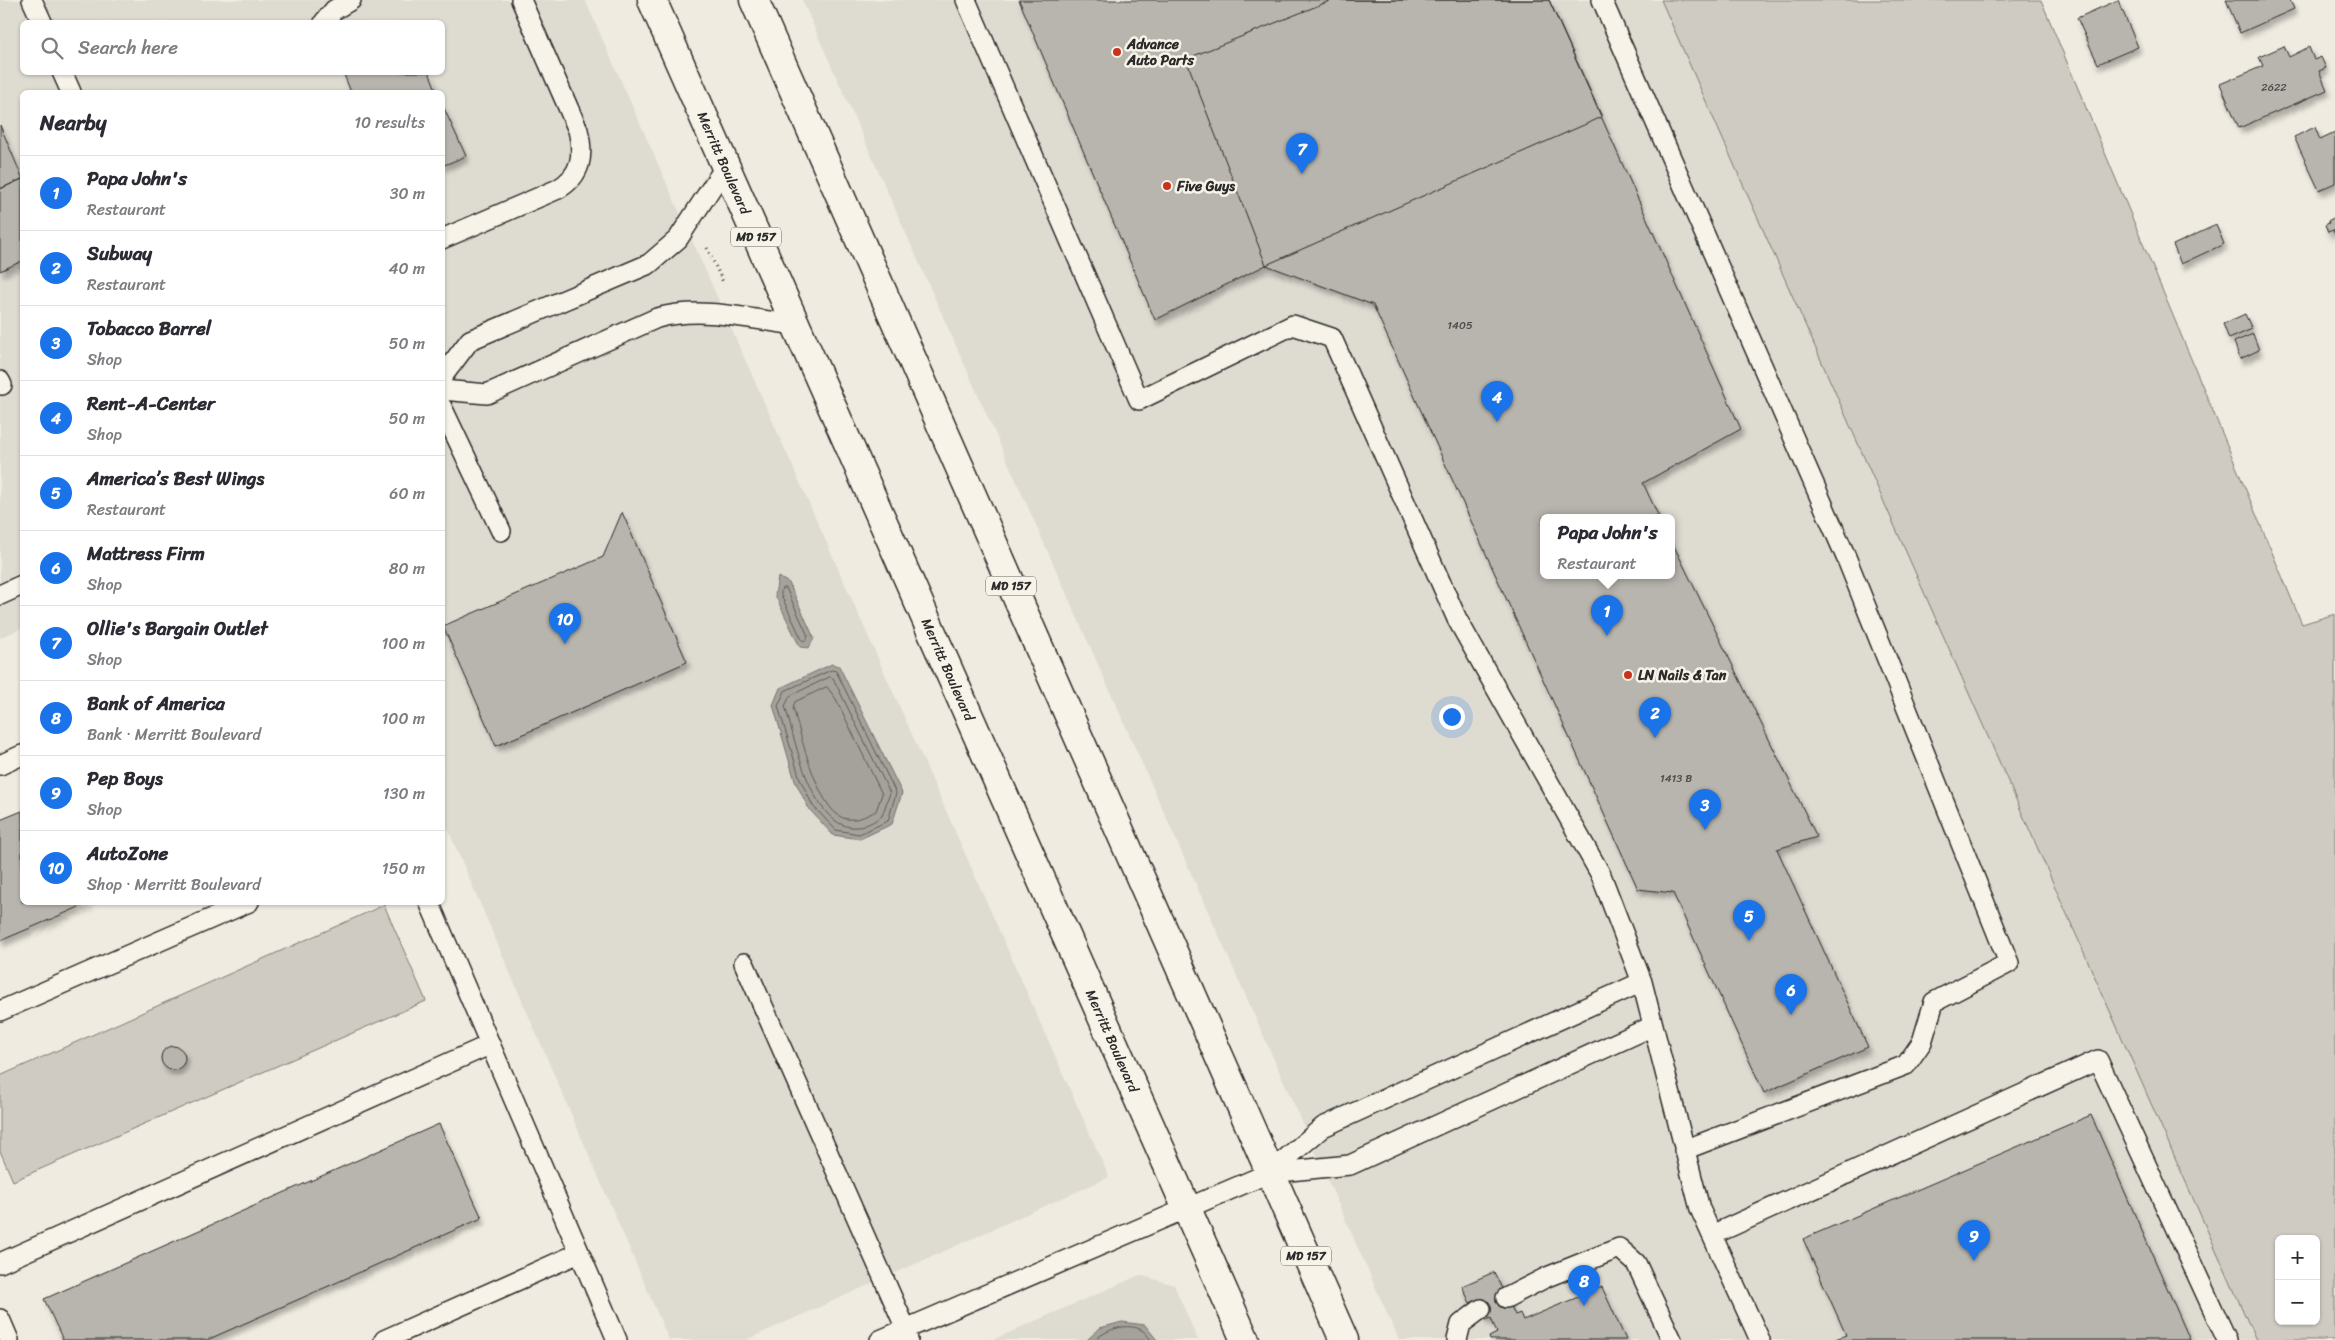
<!DOCTYPE html>
<html lang="en">
<head>
<meta charset="utf-8">
<style>
  body { margin:0; font-family:Sriracha,sans-serif; background:#f7f7f7; color:#2b2b33 }
  .controls { position:absolute; right:15px; bottom:15px; display:grid; overflow:hidden; border-radius:8px; box-shadow:0 1px 4px #0004 }
  .controls button { width:45px; height:45px; display:grid; place-items:center; padding:0; border:0; border-bottom:1px solid #e1e1e2; background:#fff; color:#2b2b33; font:25px sans-serif }
  .you { position:absolute; left:1451px; top:716px; width:18px; height:18px; margin:-12px; border:4px solid #fff; border-radius:50%; background:#1a73e8; box-shadow:0 0 0 8px #1a73e833 }
  .badge { display:grid; place-items:center; width:32px; height:32px; border-radius:50%; background:#1a73e8; color:#fff; font-size:16px; font-weight:700 }
  .pin { position:absolute; translate:-50% -41px; filter:drop-shadow(0 1px 2px #0008) }
  .pin::after { content:''; position:absolute; top:26px; width:18px; height:15px; background:inherit; clip-path:polygon(0 0,100% 0,50% 100%) }
  .popup { position:absolute; left:1540px; top:514px; width:135px; height:65px; box-sizing:border-box; display:grid; place-content:center; border-radius:8px; background:#fff; filter:drop-shadow(0 1px 4px #0005); font-size:16px; white-space:nowrap; color:#7c7c81 }
  .popup b { font-size:19px; color:#2b2b33 }
  .popup::after { content:''; position:absolute; left:50%; top:100%; margin-left:-10px; border:10px solid transparent; border-top-color:#fff }
  .list { margin:0; padding:0; list-style:none }
  h2 { display:flex; justify-content:space-between; align-items:center; height:65px; margin:0; padding:0 20px; font-size:21px }
  h2 small { font-size:16px; font-weight:400; color:#7c7c81 }
  .list li { display:grid; grid-template-columns:32px 1fr auto; gap:15px; align-items:center; box-sizing:border-box; height:75px; padding:0 20px; border-top:1px solid #e1e1e2 }
  .list b { display:block; font-size:19px; white-space:nowrap }
  .list p { margin:0; font-size:16px; white-space:nowrap; color:#7c7c81 }
  .list em { font-size:16px; font-style:normal; color:#7c7c81 }
  .icon { flex:none; width:28px; height:28px; fill:none; stroke:currentColor; stroke-width:2; stroke-linecap:round; stroke-linejoin:round }
  .map { position:relative; flex:none; width:2335px; height:1340px; overflow:hidden }
  .search { position:absolute; background:#fff; box-shadow:0 1px 4px #0004; left:20px; top:20px; width:425px; height:55px; display:flex; align-items:center; gap:12px; box-sizing:border-box; padding:0 18px; border-radius:8px; color:#7c7c81; font-size:19px }
  .panel { position:absolute; background:#fff; box-shadow:0 1px 4px #0004; left:20px; top:90px; width:425px; height:815px; border-radius:8px }
  .map>svg:first-child { display:block }
  .built { fill:#dedbd1; fill-rule:evenodd }
  .green { fill:#cfcbc2; stroke:#7d7b76; fill-rule:evenodd }
  .water { fill:#a4a29a; stroke:#74726e }
  .lines { fill:none; stroke-linecap:round; stroke-linejoin:round }
  .shore { stroke:#5b5b57; stroke-width:1 }
  .building { fill:#b8b5ae; stroke:#2b2b2b; filter:url(#shadow) }
  .service-casing { stroke:#2b2b2b; stroke-width:22 }
  .primary-casing { stroke:#2b2b2b; stroke-width:31 }
  .path { stroke:#2b2b2b; stroke-width:3; stroke-dasharray:1 4; stroke-linecap:butt }
  .service { stroke:#f7f3e8; stroke-width:19 }
  .primary { stroke:#f7f3e8; stroke-width:28 }
  .poi-dot { fill:#c8321e; stroke:#f7f3e8; stroke-width:2 }
  .labels { text-anchor:middle; dominant-baseline:central; stroke-width:5; stroke-linejoin:round; paint-order:stroke }
  .number-label { font-size:11px; fill:#4e4e4c }
  .shield { fill:#f7f3e8; stroke:#686764; stroke-width:1 }
  .shield-label { font-size:12px; font-weight:bold; fill:#2b2b2b }
  .poi-label { font-size:14px; font-weight:bold; fill:#2b2b2b; stroke:#f7f3e8; text-anchor:start }
  .street-label { font-size:14px; fill:#2b2b2b; stroke:#f7f3e8 }
</style>
</head>
<body>
<div class="map">
<svg width="2335" height="1340" viewBox="0 0 2335 1340">
  <defs>
    <filter id="shadow"><feDropShadow dx="3" dy="5.5" stdDeviation="2.5" flood-color="#0004"/></filter>
  </defs>
  <rect width="100%" height="100%" fill="#efebe0"/>
  <filter id="ink" filterUnits="userSpaceOnUse"><feTurbulence type="fractalNoise" baseFrequency=".02" numOctaves="2"/><feDisplacementMap in="SourceGraphic" scale="10" xChannelSelector="R" yChannelSelector="G"/><feConvolveMatrix kernelMatrix="1 2 1 2 8 2 1 2 1" color-interpolation-filters="sRGB"/></filter>
  <g filter="url(#ink)">
    <path class="built" d="M0,0H585L1109,1177L746,1340H669L443,818L442,92H22V628L0,638ZM22,22H442V72H22Z
      M802,0H1663L2272,1340H1399ZM1543,517H1671V575H1543Z
      M1140,1275L1174,1285L1198,1340H992Z"/>
    <path class="green" d="M1661,0H2041L2302,624L2335,614V1340H2256ZM2279,1239H2316V1321H2279Z
      M384,905L426,1001L13,1181L0,1151V1076Z"/>
    <path class="water" d="M778,577L789,583L814,638L809,648L800,647L775,595Z
      M832,664L839,666L902,793L892,824L860,839L833,835L809,809L795,781L773,705L780,688Z
      M1122,1322L1145,1325L1157,1340H1087L1100,1328Z"/>
    <g class="lines">
      <path class="shore" d="M782,588H786L808,636L806,641L802,640L781,595Z
        M832,670L836,671L896,793L888,821L859,834L836,830L813,806L800,779L778,706L785,691Z
        M830,677L833,678L890,793L882,816C876,820 865,827 858,827C812,832 795,739 785,706L790,696Z
        M827,687L836,699L882,794L876,811C866,816 856,822 843,818C817,808 800,732 793,707L795,702Z
        M1095,1340C1105,1330 1129,1321 1143,1331C1146,1333 1148,1337 1151,1340"/>
    </g>
    <path class="building" d="M1019,0H1549L1741,429L1643,483L1659,517H1543V575H1671V540L1817,837L1777,849L1868,1047L1764,1093L1673,893L1638,889L1373,305L1266,265L1155,320Z
      M1332,0H1549L1602,117L1266,265L1186,59Z
      M2118,0L2138,47L2098,64L2077,18Z
      M2226,0H2290L2294,9L2240,33Z
      M2284,46L2289,57L2309,47L2314,60L2321,57L2326,68L2319,71L2327,90L2239,128L2220,84L2263,66L2259,57Z
      M343,72H429L437,92H351Z
      M442,104L466,156L442,166Z
      M0,125L22,177V179L0,189Z
      M2315,127L2320,140L2335,133V183L2319,190L2294,137Z
      M22,179V261L0,271V189Z
      M2335,217V235L2333,230L2328,232L2325,225L2329,223L2328,221Z
      M2216,225L2224,244L2181,264L2173,245Z
      M2245,314L2252,329L2229,339L2223,324Z
      M2253,334L2259,350L2240,359L2234,342Z
      M622,512L687,662L496,746L443,626L603,557Z
      M22,811V902H91L0,941V820Z
      M161 1058a12 12 0 1 1 24 0a12 12 0 1 1-24 0Z
      M2091,1115L2190,1340H1833L1846,1335L1803,1239Z
      M439,1124L482,1218L207,1340H63L44,1299Z
      M1494,1272L1515,1315L1520,1313L1523,1320L1602,1287L1626,1340H1490L1489,1337L1497,1333L1491,1318L1486,1320L1477,1300L1470,1303L1462,1286Z"/>
    <g class="lines">
      <defs>
        <path id="service" d="M32,0L42,22
          M966,0L1139,400L1293,325L1332,338L1457,619L1601,875L1642,982L1700,1209L1760,1340
          M1602,0L1846,557L2009,963L1934,1002L1922,1042L1906,1065L1684,1150
          M324,22L334,10L351,0
          M62,72L71,92
          M442,239L558,189C582,175 584,155 578,130L521,0
          M442,377L470,340L649,264L678,239L725,167
          M0,381L2,385
          M442,390L487,394L657,318C702,306 749,319 795,325
          M442,407L501,531
          M0,595L22,585
          M0,765L22,755
          M429,902L617,1340
          M744,963L906,1329L908,1340
          M0,1011L249,902
          M1269,1173L1323,1127L1642,982
          M1712,1235L2098,1060L2227,1340
          M0,1263L489,1045
          M1506,1298L1547,1277L1619,1248L1636,1263L1672,1340
          M0,1319L9,1340
          M384,1340L579,1253
          M880,1340L1269,1173L1350,1165L1653,1026
          M1457,1340L1461,1324L1481,1309"/>
        <g id="primary">
          <path id="s1" d="M652,0L1245,1340"/>
          <path d="M754,0L1344,1340"/>
        </g>
      </defs>
      <use href="#service" class="service-casing"/>
      <use href="#primary" class="primary-casing"/>
      <path class="path" d="M707,248L723,282"/>
      <use href="#service" class="service"/>
      <use href="#primary" class="primary"/>
    </g>
  </g>
  <g class="poi-dot">
    <circle cx="1117" cy="52" r="5"/>
    <circle cx="1167" cy="186" r="5"/>
    <circle cx="1628" cy="675" r="5"/>
  </g>
  <g class="labels">
    <g class="number-label">
      <text x="2274" y="87">2622</text>
      <text x="1460" y="325">1405</text>
      <text x="1676" y="778">1413 B</text>
    </g>
    <g class="shield">
      <rect x="731" y="227.5" width="50" height="19" rx="4"/>
      <rect x="986" y="576.5" width="50" height="19" rx="4"/>
      <rect x="1281" y="1246.5" width="50" height="19" rx="4"/>
    </g>
    <g class="shield-label">
      <text x="756" y="237">MD 157</text>
      <text x="1011" y="586">MD 157</text>
      <text x="1306" y="1256">MD 157</text>
    </g>
    <g class="poi-label">
      <text x="1127" y="44">Advance<tspan x="1127" dy="16">Auto Parts</tspan></text>
      <text x="1177" y="186">Five Guys</text>
      <text x="1638" y="675">LN Nails &amp; Tan</text>
    </g>
    <g class="street-label">
      <text stroke="none"><textPath href="#s1" startOffset="178">Merritt Boulevard</textPath></text>
      <text stroke="none"><textPath href="#s1" startOffset="732">Merritt Boulevard</textPath></text>
      <text stroke="none"><textPath href="#s1" startOffset="1138">Merritt Boulevard</textPath></text>
    </g>
  </g>
</svg>
<div class="controls">
<button>+</button>
<button>−</button>
</div>
<div class="you"></div>
<div class="pin badge" style="left:1607px;top:636px">1</div>
<div class="popup"><b>Papa John's</b>Restaurant</div>
<div class="pin badge" style="left:1655px;top:738px">2</div>
<div class="pin badge" style="left:1705px;top:830px">3</div>
<div class="pin badge" style="left:1497px;top:422px">4</div>
<div class="pin badge" style="left:1749px;top:941px">5</div>
<div class="pin badge" style="left:1791px;top:1015px">6</div>
<div class="pin badge" style="left:1302px;top:174px">7</div>
<div class="pin badge" style="left:1584px;top:1306px">8</div>
<div class="pin badge" style="left:1974px;top:1261px">9</div>
<div class="pin badge" style="left:565px;top:644px">10</div>
<div class="search"><svg class="icon" aria-label="search" viewBox="0 0 24 24"><circle cx="10" cy="10" r="6"/><path d="M15 15l6 6"/></svg>Search here</div>
<section class="panel">
<h2>Nearby<small>10 results</small></h2>
<ul class="list">
<li><span class="badge">1</span><div><b>Papa John's</b><p>Restaurant</p></div><em>30 m</em></li>
<li><span class="badge">2</span><div><b>Subway</b><p>Restaurant</p></div><em>40 m</em></li>
<li><span class="badge">3</span><div><b>Tobacco Barrel</b><p>Shop</p></div><em>50 m</em></li>
<li><span class="badge">4</span><div><b>Rent-A-Center</b><p>Shop</p></div><em>50 m</em></li>
<li><span class="badge">5</span><div><b>America’s Best Wings</b><p>Restaurant</p></div><em>60 m</em></li>
<li><span class="badge">6</span><div><b>Mattress Firm</b><p>Shop</p></div><em>80 m</em></li>
<li><span class="badge">7</span><div><b>Ollie's Bargain Outlet</b><p>Shop</p></div><em>100 m</em></li>
<li><span class="badge">8</span><div><b>Bank of America</b><p>Bank · Merritt Boulevard</p></div><em>100 m</em></li>
<li><span class="badge">9</span><div><b>Pep Boys</b><p>Shop</p></div><em>130 m</em></li>
<li><span class="badge">10</span><div><b>AutoZone</b><p>Shop · Merritt Boulevard</p></div><em>150 m</em></li>
</ul>
</section>
</div>
</body>
</html>
